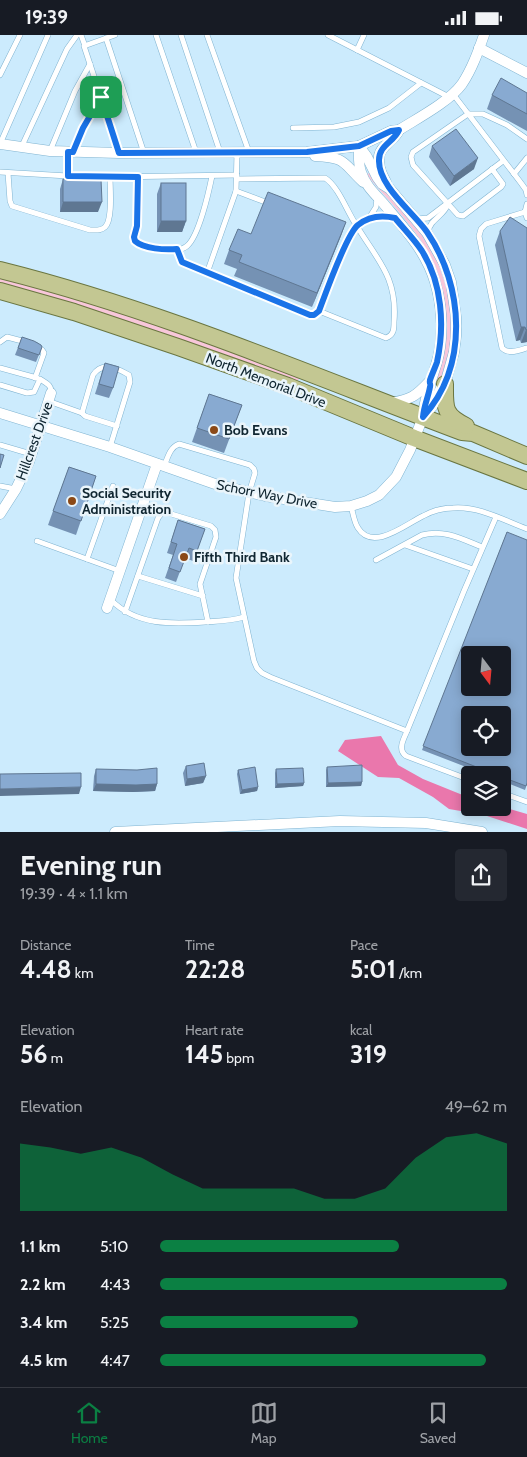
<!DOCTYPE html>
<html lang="en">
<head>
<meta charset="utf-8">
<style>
  :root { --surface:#171b24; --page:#242831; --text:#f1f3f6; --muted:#9ea1a6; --line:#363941; --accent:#0b8043 }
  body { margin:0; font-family:Cabin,sans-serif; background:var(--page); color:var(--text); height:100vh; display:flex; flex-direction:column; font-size:19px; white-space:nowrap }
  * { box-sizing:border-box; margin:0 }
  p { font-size:16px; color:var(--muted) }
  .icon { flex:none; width:28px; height:28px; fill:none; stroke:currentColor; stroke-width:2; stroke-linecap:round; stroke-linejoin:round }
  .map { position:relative; height:797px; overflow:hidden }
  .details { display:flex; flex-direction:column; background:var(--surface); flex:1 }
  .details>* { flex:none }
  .needle { width:32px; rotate:164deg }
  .buttons { position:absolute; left:461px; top:611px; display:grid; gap:10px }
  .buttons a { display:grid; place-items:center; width:50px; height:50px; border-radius:5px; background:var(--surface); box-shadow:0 2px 12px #0003; font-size:25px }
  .pin { position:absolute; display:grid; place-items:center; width:42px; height:42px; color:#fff; margin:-21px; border-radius:10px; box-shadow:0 2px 8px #0006 }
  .round { display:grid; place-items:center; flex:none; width:52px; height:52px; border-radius:5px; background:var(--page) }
  .summary { display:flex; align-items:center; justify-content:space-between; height:85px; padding:0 20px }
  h1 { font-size:28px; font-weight:800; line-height:38px }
  .figures { display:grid; grid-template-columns:repeat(3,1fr); gap:8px; height:85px; padding:5px 20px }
  .figures div { display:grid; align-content:center }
  .figures b { font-size:25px; font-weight:800 }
  .figures small { font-size:14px; font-weight:400 }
  .figures p { font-size:14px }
  .chart { height:140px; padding:10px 20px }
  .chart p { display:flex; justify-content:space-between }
  .chart svg { width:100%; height:90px; margin-top:5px; fill:var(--accent); opacity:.7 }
  ul { padding:0 20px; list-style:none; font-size:16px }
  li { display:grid; grid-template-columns:80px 60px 1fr; align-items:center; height:38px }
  li i { height:12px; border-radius:6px; background:var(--accent) }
  .status { display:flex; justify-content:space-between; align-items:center; height:35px; padding:0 25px; background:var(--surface); direction:ltr }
  .status svg { height:14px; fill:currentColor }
  .tabs { display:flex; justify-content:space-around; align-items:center; height:70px; border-top:1px solid var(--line); background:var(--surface); font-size:14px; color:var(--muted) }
  .tabs a { display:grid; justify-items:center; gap:2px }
  .tabs .active { color:var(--accent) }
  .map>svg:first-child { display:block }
  .green { fill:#f8c7da }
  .forest { fill:#ea77ac }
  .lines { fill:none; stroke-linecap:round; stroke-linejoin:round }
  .service-casing { stroke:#80b4d1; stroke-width:6 }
  .minor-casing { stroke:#80b4d1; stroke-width:11 }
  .primary-casing { stroke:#6a7641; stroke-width:18 }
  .service { stroke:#fff; stroke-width:5 }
  .minor { stroke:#fff; stroke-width:10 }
  .primary { stroke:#c3c792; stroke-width:16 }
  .wall { fill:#7592b4 }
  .shaded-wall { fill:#5f7792 }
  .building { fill:#88aad1; stroke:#5f7792; fill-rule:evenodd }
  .route-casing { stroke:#fff; stroke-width:10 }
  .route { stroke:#1a73e8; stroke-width:6 }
  .poi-dot { fill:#8b4917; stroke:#eaf5fb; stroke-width:2 }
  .labels { text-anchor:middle; stroke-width:5; stroke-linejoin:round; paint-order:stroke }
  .street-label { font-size:14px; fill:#102631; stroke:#eaf5fb }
  .poi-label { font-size:14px; font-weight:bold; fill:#102631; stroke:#eaf5fb; text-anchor:start }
</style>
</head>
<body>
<div class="status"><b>19:39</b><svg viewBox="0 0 49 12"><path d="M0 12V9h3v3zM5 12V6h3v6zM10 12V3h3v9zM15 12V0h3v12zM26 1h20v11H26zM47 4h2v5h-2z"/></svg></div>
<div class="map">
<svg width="527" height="797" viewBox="0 0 527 797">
  <rect width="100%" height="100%" fill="#ccebfd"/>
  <g class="green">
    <path d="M 370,138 C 386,157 405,176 420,197 C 442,226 453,266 451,302 C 450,317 445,333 440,347 L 436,345 C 449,303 451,261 430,221 C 417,194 386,163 366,139 Z"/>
    <path d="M 0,242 L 42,253 L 192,300 L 300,343 L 297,346 L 249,329 L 0,251 Z"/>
  </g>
  <path class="forest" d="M 381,701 L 398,730 L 423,744 L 470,763 L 470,772 L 503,772 L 527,779 L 527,794 L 484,780 L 449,774 L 433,762 L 399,743 L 378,742 L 338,716 L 345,705 Z"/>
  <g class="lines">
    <defs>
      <g id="service">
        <path d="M 81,0 L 85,11"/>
        <path d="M 115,0 L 84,11 L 119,117"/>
        <path d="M 156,0 L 196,117"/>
        <path d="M 181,0 L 220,117"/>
        <path d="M 207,0 L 249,117"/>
        <path d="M 328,0 L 449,62"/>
        <path d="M 106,3 L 144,118"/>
        <path d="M 357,15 L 364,0"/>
        <path d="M 0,40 L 20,0"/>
        <path d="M 453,59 L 521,148 L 526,155 L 527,160"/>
        <path d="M 293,93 L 334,92 L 359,87 L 389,73 L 421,48"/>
        <path d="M 0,109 L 48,0"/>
        <path d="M 21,113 L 67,14 L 77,0"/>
        <path d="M 50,116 L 75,56 L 90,29"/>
        <path d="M 73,117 L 83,93 L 101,62"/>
        <path d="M 237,118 L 236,156 L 207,238 L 310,280 L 314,280 C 322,276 323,264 326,256 C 331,244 336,233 341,221 C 353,194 360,176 394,183"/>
        <path d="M 492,134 L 503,149 L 501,152 L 463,181 L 458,180 L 441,161 L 413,130 L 411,122 L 413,117 L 468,79 L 483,79 L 507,90 L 527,104"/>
        <path d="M 0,137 L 68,141 L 68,117"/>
        <path d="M 8,138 L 10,166 L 12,171 L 90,195 C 96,195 101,196 105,192 C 113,185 110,153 110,142 L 68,141"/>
        <path d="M 514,139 L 527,123"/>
        <path d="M 110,142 L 237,140"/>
        <path d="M 137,142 L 137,191 L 134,201 L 135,206 C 141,212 153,212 161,213 C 169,214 180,217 187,211 C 199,201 209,156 212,141"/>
        <path d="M 237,144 L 325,143 C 338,151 347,176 355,188 C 376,224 398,241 394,287 C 394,294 394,300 386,303 L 319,276"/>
        <path d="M 236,156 L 268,168"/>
        <path d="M 527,169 L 525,177 L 527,183"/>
        <path d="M 525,177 L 486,189 L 481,194 L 479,201 L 502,313 C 509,320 519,315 527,313"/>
        <path d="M 369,183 L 376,172 L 377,163"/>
        <path d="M 417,184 L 428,183 L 503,126"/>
        <path d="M 428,197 C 430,184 444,181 448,169"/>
        <path d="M 177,214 L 182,227 L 207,238"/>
        <path d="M 0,307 L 7,302 L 26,307"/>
        <path d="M 0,333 L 37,343"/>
        <path d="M 35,343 L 44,318 L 42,315 L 36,310"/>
        <path d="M 0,350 L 27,358 L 34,357 L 40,344 C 46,348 52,350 51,358"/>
        <path d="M 48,366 L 82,378 L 85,381 L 117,391"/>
        <path d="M 82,378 L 93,340 C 102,326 117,333 129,340 L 130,347 L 110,412"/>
        <path d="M 0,410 L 31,419"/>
        <path d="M 164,431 C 168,423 169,413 179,409 L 250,430 L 254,434 L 255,438 L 249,458 L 236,543 L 254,626 L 257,633 L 262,638 L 270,642 L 407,696 L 464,556 L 496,482"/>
        <path d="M 0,451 L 16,454"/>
        <path d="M 351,471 C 353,478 354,487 358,493 C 373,517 406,489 423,481 C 432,476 443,473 453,473 C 479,471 503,485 527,494"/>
        <path d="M 37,506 L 120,536"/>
        <path d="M 405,510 L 473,534"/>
        <path d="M 87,524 L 113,451"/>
        <path d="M 376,525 L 422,500 C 444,494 462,504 482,512"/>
        <path d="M 138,541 L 203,561"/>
        <path d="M 111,565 C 137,591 172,589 205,587 C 218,586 231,586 244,582"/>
        <path d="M 125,577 L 158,483 L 162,478 L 168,478 L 211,491 L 215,495 L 216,502 L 200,549 L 208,587"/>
        <path d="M 407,696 C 404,704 397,714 406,721 L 470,745"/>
        <path d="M 502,758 L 527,767"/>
      </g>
      <g id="minor">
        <path d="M 479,13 L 527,38"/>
        <path d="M 0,109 L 50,116 L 119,118 L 307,117 L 359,111 L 391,96 L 399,95 C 418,83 449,67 462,49 C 472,34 478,17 484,0"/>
        <path d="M 359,111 C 359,120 358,129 361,137 C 365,150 375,159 383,168 C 404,193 426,216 435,247 C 443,273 444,305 436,330 C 431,347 424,364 423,382"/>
        <path d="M 315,121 C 347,123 341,126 363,147"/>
        <path d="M 386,147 C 379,135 374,120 386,110 C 391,104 396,102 399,95"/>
        <path d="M 391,368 C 411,364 415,362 429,347"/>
        <path d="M 0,378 L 110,412 L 215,449 L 265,461 L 335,472 L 351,471 L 367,466 L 379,460 L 396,442 L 410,415 L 423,382 L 432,372 L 441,353 L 445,349 L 454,317 L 456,301 L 456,282 L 451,247 L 445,230 L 427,198 L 390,154 L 382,149 L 377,142 L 367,122 L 359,111"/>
        <path d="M 0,479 L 16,454 L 29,427 L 51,358"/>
        <path d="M 107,573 L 157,429"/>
        <path d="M 115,797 L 340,786 L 426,788 L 482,797"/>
      </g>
      <g id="primary">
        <path d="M 0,235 C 160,275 308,339 462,397 L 473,398 L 527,421"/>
        <path d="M 0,256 L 74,277 L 178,312 L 288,351 L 414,403 L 527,446"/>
        <path d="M 445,349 C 445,372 443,380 466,391"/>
      </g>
    </defs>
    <use href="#service" class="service-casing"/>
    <use href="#minor" class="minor-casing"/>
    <use href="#primary" class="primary-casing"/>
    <use href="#service" class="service"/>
    <use href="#minor" class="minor"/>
    <use href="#primary" class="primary"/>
  </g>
  <g class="wall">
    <path d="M 527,58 L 527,96 L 487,74 L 492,60 Z"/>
    <path d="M 432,111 L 474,134 L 450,151 L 429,122 Z"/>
    <path d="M 63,144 L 98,177 L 60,177 L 60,154 Z"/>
    <path d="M 161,148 L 186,186 L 182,197 L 157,197 L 157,159 Z"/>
    <path d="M 346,187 L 312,272 L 234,241 L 237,234 L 224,229 L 229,215 L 251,199 Z"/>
    <path d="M 527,193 L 527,307 L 521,308 L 520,305 L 516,306 L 495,210 L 500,196 Z"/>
    <path d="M 22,302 L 42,312 L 36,327 L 15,320 Z"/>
    <path d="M 105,328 L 113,353 L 109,363 L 95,359 Z"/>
    <path d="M 209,359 L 242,370 L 224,418 L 192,407 Z"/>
    <path d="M 69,432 L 96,441 L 76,500 L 48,490 Z"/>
    <path d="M 178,485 L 205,494 L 193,526 L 185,523 L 176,547 L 165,543 L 173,520 L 167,518 Z"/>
    <path d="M 507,497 L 527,749 L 525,755 L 502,746 L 502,740 L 487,740 L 422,715 Z"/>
    <path d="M 186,731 L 206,741 L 203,748 L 185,751 L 183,738 Z"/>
    <path d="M 327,732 L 362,747 L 361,751 L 326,752 L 326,735 Z"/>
    <path d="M 96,734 L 157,749 L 155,756 L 133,757 L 93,756 L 94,741 Z"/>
    <path d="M 276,734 L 304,748 L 303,751 L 275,753 L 275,738 Z"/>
    <path d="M 238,735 L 258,752 L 257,756 L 240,759 L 237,739 Z"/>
  </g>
  <g class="shaded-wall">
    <path d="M 478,123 L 474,134 L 450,151 L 454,141 Z"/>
    <path d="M 63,167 L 102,167 L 98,177 L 60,177 Z"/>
    <path d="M 161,186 L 186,186 L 182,197 L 157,197 Z"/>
    <path d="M 346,187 L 341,201 L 312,272 L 317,258 Z"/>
    <path d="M 521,292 L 525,292 L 520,305 L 516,306 Z"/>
    <path d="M 527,294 L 527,307 L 521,308 L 526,295 Z"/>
    <path d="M 206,741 L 203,748 L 185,751 L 187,744 Z"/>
    <path d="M 362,747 L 361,751 L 326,752 L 328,748 Z"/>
    <path d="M 304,748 L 303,751 L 275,753 L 277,749 Z"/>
    <path d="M 96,749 L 157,749 L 155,756 L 133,757 L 93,756 Z"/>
    <path d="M 81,752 L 79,759 L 0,761 L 0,754 Z"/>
    <path d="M 258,752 L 257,756 L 240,759 L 242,755 Z"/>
  </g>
  <g class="building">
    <path d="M 501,43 L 527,58 L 527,79 L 492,60 Z"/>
    <path d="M 456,94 L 478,123 L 454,141 L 432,111 Z"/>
    <path d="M 63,144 L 101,144 L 102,167 L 63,167 Z"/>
    <rect x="161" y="148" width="25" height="38"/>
    <path d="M 268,157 L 346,187 L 317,258 L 239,227 L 242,220 L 229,215 L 238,194 L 251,199 Z"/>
    <path d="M 510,182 L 527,193 L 527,294 L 526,295 L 525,292 L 521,292 L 500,196 Z"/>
    <path d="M 22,302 L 34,306 L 41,310 L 42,312 L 39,320 L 18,313 Z"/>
    <path d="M 105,328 L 119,332 L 113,353 L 99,349 Z"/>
    <path d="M 209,359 L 242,370 L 229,404 L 197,393 Z"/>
    <path d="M 0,419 L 4,420 L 0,433 Z"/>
    <path d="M 69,432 L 96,441 L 81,486 L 53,476 Z"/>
    <path d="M 178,485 L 205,494 L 197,516 L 189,513 L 180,537 L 169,533 L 177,509 L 171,507 Z"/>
    <path d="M 507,497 L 527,505 L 527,748 L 526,751 L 502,742 L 502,740 L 497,740 L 423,711 ZM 470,620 L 502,620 L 502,652 L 470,652 ZM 470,680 L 502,680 L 502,712 L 470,712 Z"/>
    <path d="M 204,728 L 206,741 L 187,744 L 186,731 Z"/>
    <path d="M 362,730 L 362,747 L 328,748 L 327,732 Z"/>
    <path d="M 255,732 L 258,752 L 242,755 L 238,735 Z"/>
    <path d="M 157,733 L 157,749 L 136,750 L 96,749 L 96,734 L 137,735 Z"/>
    <path d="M 303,733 L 304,748 L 277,749 L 276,734 Z"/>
    <path d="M 81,738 L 81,752 L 0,754 L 0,739 Z"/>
  </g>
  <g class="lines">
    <defs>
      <path id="route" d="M 101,62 L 119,118 L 307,117 L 359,111 L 391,96 L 399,95 C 394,107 379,110 379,125 C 378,151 413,177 427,197 C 464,251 469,331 423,382 C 424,370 428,363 430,352 C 431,346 429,351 430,345 C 432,339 435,333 437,327 C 445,290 442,248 422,216 C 414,204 404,194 395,183 C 382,180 369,181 358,190 C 347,198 325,260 319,276 L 314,280 L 310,280 L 182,227 L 177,214 C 165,215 144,214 135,206 L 134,202 L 137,191 L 138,142 L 68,141 L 68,117 L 73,117 L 83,93 Z"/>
    </defs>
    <use href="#route" class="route-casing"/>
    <use href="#route" class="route"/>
  </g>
  <g class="poi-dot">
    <circle cx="214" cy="395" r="5"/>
    <circle cx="72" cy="466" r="5"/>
    <circle cx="184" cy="522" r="5"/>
  </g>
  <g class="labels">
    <g class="street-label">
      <text transform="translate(266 345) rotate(21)" y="5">North Memorial Drive</text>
      <text transform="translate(34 406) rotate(-70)" y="5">Hillcrest Drive</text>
      <text transform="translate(267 459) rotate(11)" y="5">Schorr Way Drive</text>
    </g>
    <g class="poi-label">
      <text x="224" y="400">Bob Evans</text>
      <text x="82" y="463">Social Security<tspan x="82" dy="16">Administration</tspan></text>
      <text x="194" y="527">Fifth Third Bank</text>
    </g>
  </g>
</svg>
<div class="buttons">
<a><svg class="needle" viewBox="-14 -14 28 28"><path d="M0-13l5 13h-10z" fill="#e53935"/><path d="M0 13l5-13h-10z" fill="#9ea1a6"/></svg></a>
<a><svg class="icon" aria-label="locate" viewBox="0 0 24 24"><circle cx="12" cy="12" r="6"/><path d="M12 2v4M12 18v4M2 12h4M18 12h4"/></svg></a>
<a><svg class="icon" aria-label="layers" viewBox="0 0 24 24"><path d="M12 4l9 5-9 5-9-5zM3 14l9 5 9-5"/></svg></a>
</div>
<div class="pin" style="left:101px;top:62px;background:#1e9e55"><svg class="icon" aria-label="arrive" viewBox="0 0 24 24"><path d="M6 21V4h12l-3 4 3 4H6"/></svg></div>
</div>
<section class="details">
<div class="summary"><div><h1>Evening run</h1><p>19:39 · 4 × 1.1 km</p></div><a class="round"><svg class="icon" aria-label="share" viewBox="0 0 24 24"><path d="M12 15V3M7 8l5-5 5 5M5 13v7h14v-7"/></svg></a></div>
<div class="figures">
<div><p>Distance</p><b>4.48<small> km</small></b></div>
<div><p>Time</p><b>22:28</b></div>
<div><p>Pace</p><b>5:01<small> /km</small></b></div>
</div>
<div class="figures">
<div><p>Elevation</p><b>56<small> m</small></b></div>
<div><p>Heart rate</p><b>145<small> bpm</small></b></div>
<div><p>kcal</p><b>319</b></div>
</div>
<div class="chart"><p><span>Elevation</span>49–62 m</p>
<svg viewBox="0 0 160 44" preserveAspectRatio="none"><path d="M0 44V11L10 13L20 16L30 13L40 18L50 26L60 33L70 33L80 33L90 33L100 38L110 38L120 33L130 18L140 8L150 6L160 11V44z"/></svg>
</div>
<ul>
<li><b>1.1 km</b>5:10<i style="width:69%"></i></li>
<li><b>2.2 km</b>4:43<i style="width:100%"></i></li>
<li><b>3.4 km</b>5:25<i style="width:57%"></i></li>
<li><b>4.5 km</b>4:47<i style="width:94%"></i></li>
</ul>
</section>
<nav class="tabs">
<a class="active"><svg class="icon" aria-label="home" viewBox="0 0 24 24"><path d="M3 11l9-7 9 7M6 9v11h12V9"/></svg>Home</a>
<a><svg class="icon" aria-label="map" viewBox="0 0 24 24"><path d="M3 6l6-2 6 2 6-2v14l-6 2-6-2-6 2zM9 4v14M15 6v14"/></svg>Map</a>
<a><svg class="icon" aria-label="saved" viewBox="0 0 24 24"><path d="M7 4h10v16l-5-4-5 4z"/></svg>Saved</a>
</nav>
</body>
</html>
